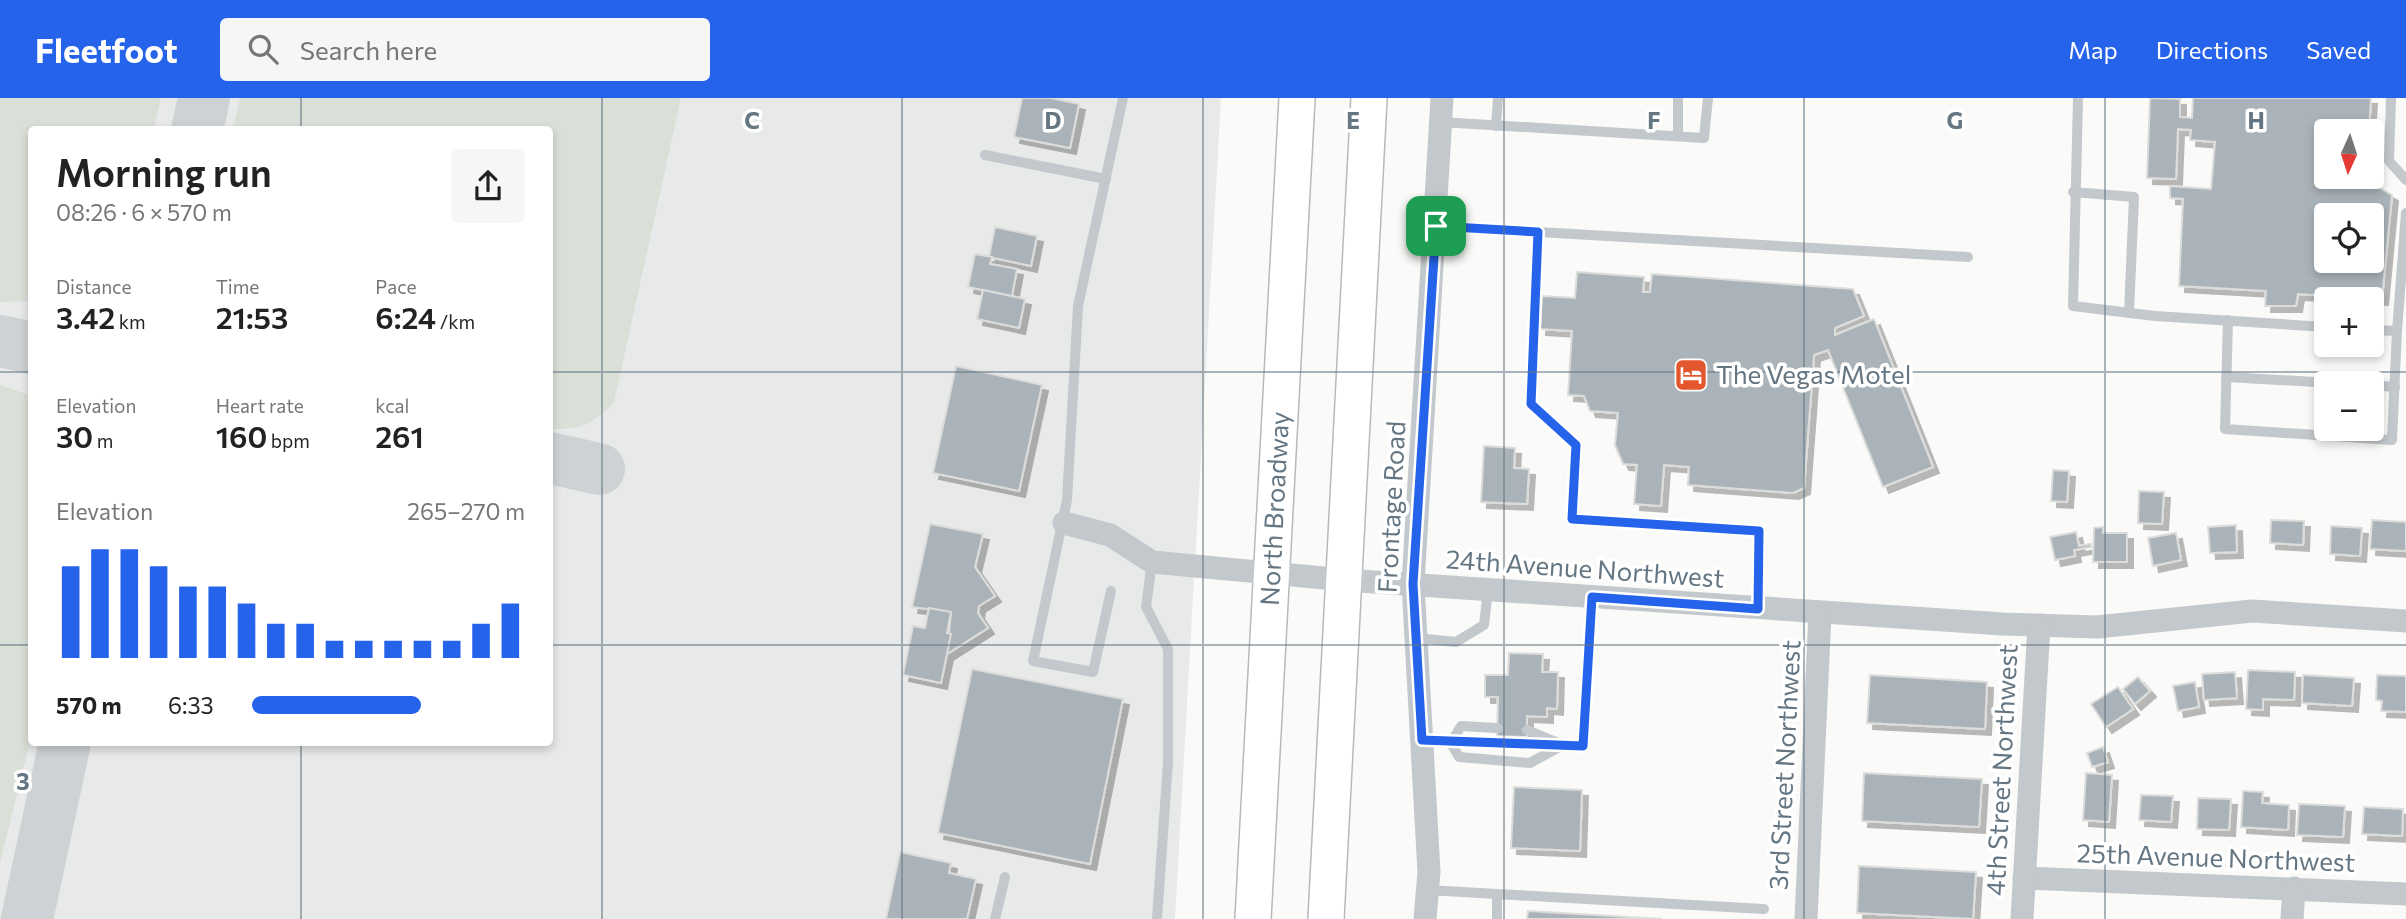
<!DOCTYPE html>
<html lang="en">
<head>
<meta charset="utf-8">
<style>
  :root { --surface:#fff; --page:#f6f6f6; --text:#222; --muted:#767676; --accent:#2563eb }
  body { margin:0; font-family:Commissioner,sans-serif; background:var(--page); color:var(--text); height:100vh; display:flex; flex-direction:column; font-size:26px; white-space:nowrap }
  * { box-sizing:border-box; margin:0 }
  p { font-size:23px; color:var(--muted) }
  .icon { flex:none; width:38px; height:38px; fill:none; stroke:currentColor; stroke-width:2; stroke-linecap:round; stroke-linejoin:round }
  .map { position:relative; flex:1; overflow:hidden }
  .drawer { position:absolute; left:28px; top:28px; width:525px; height:620px; display:flex; flex-direction:column; background:var(--surface); border-radius:7px; box-shadow:0 4px 10px #0003 }
  .drawer>* { flex:none }
  .needle { width:46px; rotate:183deg }
  .fabs { position:absolute; left:2314px; top:21px; display:grid; gap:14px }
  .fabs a { display:grid; place-items:center; width:70px; height:70px; border-radius:7px; background:var(--surface); box-shadow:0 4px 10px #0003; font-size:35px }
  .pin { position:absolute; display:grid; place-items:center; width:60px; height:60px; color:#fff; margin:-30px; border-radius:14px; box-shadow:0 4px 10px #0006 }
  .round { display:grid; place-items:center; flex:none; width:74px; height:74px; border-radius:7px; background:var(--page) }
  .headline { display:flex; align-items:center; justify-content:space-between; height:119px; padding:0 28px }
  h1 { font-size:38px; font-weight:600; line-height:52px }
  .figures { display:grid; grid-template-columns:repeat(3,1fr); gap:10px; height:119px; padding:7px 28px }
  .figures div { display:grid; align-content:center }
  .figures b { font-size:30px; font-weight:600 }
  .figures small { font-size:19px; font-weight:400 }
  .figures p { font-size:19px }
  .chart { height:196px; padding:14px 28px }
  .chart p { display:flex; justify-content:space-between }
  .chart svg { width:100%; height:126px; margin-top:7px; stroke:var(--accent); stroke-width:6 }
  ul { padding:0 28px; list-style:none; font-size:23px }
  li { display:grid; grid-template-columns:112px 84px 1fr; align-items:center; height:52px }
  li i { height:18px; border-radius:9px; background:var(--accent) }
  header { display:flex; align-items:center; gap:42px; box-sizing:border-box; height:98px; padding:0 35px; background:var(--accent); color:#fff }
  header strong { font-size:33px }
  nav { display:flex; gap:38px; margin-inline-start:auto; font-size:24px }
  .search { width:490px; height:63px; background:var(--page); display:flex; align-items:center; gap:18px; box-sizing:border-box; padding:0 24px; border-radius:7px; color:var(--muted); font-size:26px }
  .map>svg:first-child { display:block }
  .built { fill:#e8e9e9; fill-rule:evenodd }
  .green { fill:#dadfd7 }
  .lines { fill:none; stroke-linecap:round; stroke-linejoin:round }
  .taxiway { stroke:#ced2d4; stroke-width:52 }
  .building { fill:#aab3b9; stroke:#dcdcda; stroke-width:2; fill-rule:evenodd; filter:url(#shadow) }
  .primary-casing { stroke:#b5babe; stroke-width:38 }
  .service { stroke:#c3c8cc; stroke-width:10 }
  .minor { stroke:#c3c8cc; stroke-width:23 }
  .primary { stroke:#fff; stroke-width:35 }
  .route-casing { stroke:#fff; stroke-width:14 }
  .route { stroke:#2563eb; stroke-width:9 }
  .grid { fill:none; stroke:#657683; stroke-width:2; stroke-opacity:0.55 }
  .labels { text-anchor:middle; stroke-width:7; stroke-linejoin:round; paint-order:stroke }
  .poi-label { font-size:26px; fill:#657683; stroke:#fff; text-anchor:start }
  .street-label { font-size:26px; fill:#657683; stroke:#fff }
  .grid-label { font-size:23px; text-anchor:middle; font-weight:bold; fill:#657683; stroke:#fff; stroke-width:7; stroke-linejoin:round; paint-order:stroke }
</style>
</head>
<body>
<header>
<strong>Fleetfoot</strong>
<div class="search"><svg class="icon" aria-label="search" viewBox="0 0 24 24"><circle cx="10" cy="10" r="6"/><path d="M15 15l6 6"/></svg>Search here</div>
<nav><a>Map</a><a>Directions</a><a>Saved</a></nav>
</header>
<div class="map">
<svg width="2406" height="821" viewBox="0 0 2406 821">
  <defs>
    <filter id="shadow"><feDropShadow dx="6" dy="6" stdDeviation="0" flood-color="#0004"/></filter>
  </defs>
  <rect width="100%" height="100%" fill="#fafaf8"/>
  <path class="built" d="M 0,0 L 1221,0 L 1175,821 L 0,821 ZM 32,32 L 550,32 L 550,644 L 32,644 Z"/>
  <g class="green">
    <path d="M 0,0 L 161,0 L 154,31 L 32,32 L 31,203 L 0,204 Z"/>
    <path d="M 240,0 L 681,0 L 614,304 C 595,326 579,332 550,331 L 550,32 L 233,31 Z"/>
    <path d="M 0,287 L 32,298 L 31,640 L 0,765 Z"/>
  </g>
  <g class="lines">
    <g class="taxiway">
      <path d="M 197,32 L 204,0"/>
      <path d="M 0,243 L 32,250"/>
      <path d="M 550,360 L 599,371"/>
      <path d="M 27,821 L 65,644"/>
    </g>
  </g>
  <g class="building">
    <path d="M 1022,0 L 1051,0 L 1079,6 L 1070,50 L 1014,39 Z"/>
    <path d="M 2150,0 L 2180,1 L 2180,19 L 2192,20 L 2193,0 L 2371,0 L 2369,33 L 2326,33 L 2326,79 L 2366,79 L 2366,82 L 2392,97 L 2382,201 L 2298,196 L 2296,208 L 2265,208 L 2266,193 L 2179,188 L 2183,101 L 2170,100 L 2170,88 L 2211,91 L 2215,44 L 2190,42 L 2191,32 L 2178,31 L 2176,81 L 2147,80 ZM 2326,117 L 2371,117 L 2371,163 L 2326,163 Z"/>
    <path d="M 995,129 L 1037,138 L 1031,168 L 989,159 Z"/>
    <path d="M 975,156 L 992,159 L 990,166 L 1017,171 L 1012,198 L 968,189 Z"/>
    <path d="M 1577,174 L 1644,179 L 1643,194 L 1650,194 L 1652,176 L 1853,191 L 1864,218 L 1835,230 L 1835,237 L 1874,221 L 1933,369 L 1883,389 L 1828,252 L 1814,257 L 1804,390 L 1793,395 L 1688,387 L 1689,369 L 1664,367 L 1661,408 L 1634,406 L 1637,367 L 1623,366 L 1615,347 L 1618,315 L 1590,313 L 1584,298 L 1568,297 L 1572,233 L 1540,231 L 1542,198 L 1575,200 Z"/>
    <path d="M 983,192 L 1025,201 L 1019,230 L 977,221 Z"/>
    <path d="M 956,268 L 1042,287 L 1019,393 L 933,375 Z"/>
    <path d="M 1484,348 L 1515,350 L 1514,370 L 1529,371 L 1527,406 L 1481,404 Z"/>
    <path d="M 2053,372 L 2069,373 L 2067,404 L 2051,403 Z"/>
    <path d="M 2139,393 L 2164,394 L 2162,426 L 2138,425 Z"/>
    <path d="M 2271,422 L 2304,423 L 2303,447 L 2270,445 Z"/>
    <path d="M 2372,422 L 2406,424 L 2406,453 L 2370,451 Z"/>
    <path d="M 930,426 L 983,436 L 975,469 L 995,498 L 979,508 L 978,515 L 988,530 L 947,556 L 951,514 L 912,509 Z"/>
    <path d="M 2236,427 L 2237,454 L 2210,455 L 2208,429 Z"/>
    <path d="M 2331,428 L 2362,430 L 2360,458 L 2330,456 Z"/>
    <path d="M 2103,429 L 2103,435 L 2127,435 L 2127,464 L 2093,464 L 2094,430 Z"/>
    <path d="M 2076,434 L 2079,448 L 2091,446 L 2091,449 L 2074,452 L 2075,458 L 2055,462 L 2050,439 Z"/>
    <path d="M 2176,435 L 2181,462 L 2153,468 L 2148,440 Z"/>
    <path d="M 929,510 L 951,514 L 947,535 L 951,536 L 941,585 L 903,577 L 913,528 L 925,530 Z"/>
    <path d="M 1509,555 L 1543,556 L 1542,574 L 1558,574 L 1557,611 L 1547,610 L 1547,619 L 1527,618 L 1527,639 L 1497,638 L 1498,599 L 1485,599 L 1485,577 L 1508,577 Z"/>
    <path d="M 972,571 L 1123,601 L 1090,766 L 938,735 Z"/>
    <path d="M 2248,572 L 2295,574 L 2294,602 L 2263,601 L 2263,612 L 2246,611 Z"/>
    <path d="M 2235,574 L 2237,600 L 2204,602 L 2202,576 Z"/>
    <path d="M 1870,577 L 1987,584 L 1985,631 L 1867,625 Z"/>
    <path d="M 2303,577 L 2354,580 L 2352,608 L 2302,605 Z"/>
    <path d="M 2377,577 L 2406,578 L 2406,614 L 2381,613 L 2382,603 L 2376,602 Z"/>
    <path d="M 2138,579 L 2150,593 L 2135,606 L 2123,591 Z"/>
    <path d="M 2195,584 L 2199,609 L 2178,613 L 2173,588 Z"/>
    <path d="M 2118,589 L 2133,611 L 2106,629 L 2091,606 Z"/>
    <path d="M 2103,649 L 2108,664 L 2092,669 L 2087,655 Z"/>
    <path d="M 1864,675 L 1982,681 L 1979,729 L 1862,723 Z"/>
    <path d="M 2086,675 L 2112,677 L 2109,724 L 2083,722 Z"/>
    <path d="M 1514,689 L 1582,692 L 1580,753 L 1511,750 Z"/>
    <path d="M 2243,693 L 2263,694 L 2262,705 L 2289,707 L 2288,732 L 2241,729 Z"/>
    <path d="M 2141,697 L 2173,698 L 2171,724 L 2139,722 Z"/>
    <path d="M 2198,700 L 2231,701 L 2229,732 L 2197,731 Z"/>
    <path d="M 2299,706 L 2345,708 L 2343,739 L 2297,737 Z"/>
    <path d="M 2364,709 L 2403,711 L 2402,738 L 2362,736 Z"/>
    <path d="M 900,754 L 951,765 L 949,775 L 976,781 L 967,821 L 886,821 Z"/>
    <path d="M 1859,768 L 1976,774 L 1973,821 L 1857,815 Z"/>
    <path d="M 1528,813 L 1662,821 L 1527,821 Z"/>
  </g>
  <g class="lines">
    <defs>
      <g id="primary">
        <path id="s1" d="M 1253,821 L 1297,0"/>
        <path d="M 1326,821 L 1369,0"/>
      </g>
    </defs>
    <use href="#primary" class="primary-casing"/>
    <g class="service">
      <path d="M 2078,0 L 2073,208 L 2155,218 L 2326,229"/>
      <path d="M 2391,0 L 2389,63 L 2406,82"/>
      <path d="M 1440,24 L 1704,40 L 1708,0"/>
      <path d="M 1496,28 L 1498,0"/>
      <path d="M 1678,38 L 1678,0"/>
      <path d="M 985,57 L 1106,81"/>
      <path d="M 2073,94 L 2134,99 L 2129,215"/>
      <path d="M 1436,128 L 1538,134 L 1531,306 L 1576,347 L 1572,421 L 1759,433 L 1758,511"/>
      <path d="M 1538,134 L 1968,159"/>
      <path d="M 2228,222 L 2225,331 L 2392,342 L 2397,233"/>
      <path d="M 2371,232 L 2397,233 L 2406,115"/>
      <path d="M 2226,279 L 2333,285"/>
      <path d="M 2371,287 L 2395,289"/>
      <path d="M 1152,464 L 1146,509 L 1168,551 L 1168,664 L 1157,821"/>
      <path d="M 1111,493 L 1093,574 L 1033,563 L 1067,402 L 1078,208 L 1123,0"/>
      <path d="M 1416,540 L 1456,544 L 1484,527 L 1488,491"/>
      <path d="M 1527,632 L 1556,644"/>
      <path d="M 1421,642 L 1583,648 L 1592,499"/>
      <path d="M 1451,645 L 1459,659 L 1530,665 L 1561,648"/>
      <path d="M 1451,645 L 1461,628 L 1498,630"/>
      <path d="M 1427,792 L 1497,796"/>
      <path d="M 995,821 L 1005,779"/>
      <path d="M 1497,821 L 1497,796 L 1764,811"/>
    </g>
    <g class="minor">
      <path d="M 1064,425 L 1110,437 L 1152,464 L 1345,482 L 2003,526 L 2097,529 L 2252,513 L 2406,523"/>
      <path d="M 2024,780 L 2406,796"/>
      <path d="M 1425,821 L 1429,774 L 1413,486 L 1442,0"/>
      <path d="M 1806,821 L 1820,515"/>
      <path d="M 2022,821 L 2039,527"/>
      <path d="M 2292,821 L 2294,790"/>
    </g>
    <use href="#primary" class="primary"/>
  </g>
  <g class="lines">
    <defs>
      <path id="route" d="M 1436,128 L 1538,134 L 1531,306 L 1576,347 L 1572,421 L 1759,433 L 1758,511 L 1592,499 L 1583,648 L 1422,642 L 1413,486 Z"/>
    </defs>
    <use href="#route" class="route-casing"/>
    <use href="#route" class="route"/>
  </g>
  <path class="grid" d="M 301,0 L 301,32M 602,0 L 602,821M 902,0 L 902,821M 1203,0 L 1203,821M 1504,0 L 1504,821M 1804,0 L 1804,821M 2105,0 L 2105,821M 0,274 L 32,274M 550,274 L 2406,274M 0,547 L 32,547M 550,547 L 2406,547M 301,644 L 301,821"/>
  <defs>
    <symbol id="hotel-square" viewBox="-11 -11 22 22"><rect x="-9" y="-9" width="18" height="18" rx="4" fill="#e4572e" stroke="#fff"/><path d="M-6-4.5h1.5V1H6V5H4.5V3h-9V5H-6ZM-4 0a1.8 1.8 0 1 1 3.6 0ZM.5 0V-2.5h3Q6-2.5 6 0Z" fill="#fff"/></symbol>
  </defs>
  <g fill-rule="evenodd">
    <use href="#hotel-square" x="1672" y="258" width="38" height="38"/>
  </g>
  <g class="labels">
    <g class="poi-label">
      <text x="1716" y="286">The Vegas Motel</text>
    </g>
    <g class="street-label">
      <text transform="translate(1392 409) rotate(-87)" y="9">Frontage Road</text>
      <text dy="9" stroke="none"><textPath href="#s1" startOffset="411">North Broadway</textPath></text>
      <text transform="translate(1585 471) rotate(4)" y="9">24th Avenue Northwest</text>
      <text transform="translate(1785 667) rotate(-87)" y="9">3rd Street Northwest</text>
      <text transform="translate(2002 672) rotate(-87)" y="9">4th Street Northwest</text>
      <text transform="translate(2216 760) rotate(2)" y="9">25th Avenue Northwest</text>
    </g>
  </g>
  <g class="grid-label">
    <text x="752" y="31">C</text>
    <text x="1053" y="31">D</text>
    <text x="1353" y="31">E</text>
    <text x="1654" y="31">F</text>
    <text x="1955" y="31">G</text>
    <text x="2256" y="31">H</text>
    <text x="23" y="692">3</text>
  </g>
</svg>
<div class="fabs">
<a><svg class="needle" viewBox="-14 -14 28 28"><path d="M0-13l5 13h-10z" fill="#e53935"/><path d="M0 13l5-13h-10z" fill="#767676"/></svg></a>
<a><svg class="icon" aria-label="locate" viewBox="0 0 24 24"><circle cx="12" cy="12" r="6"/><path d="M12 2v4M12 18v4M2 12h4M18 12h4"/></svg></a>
<a>+</a>
<a>−</a>
</div>
<div class="pin" style="left:1436px;top:128px;background:#1e9e55"><svg class="icon" aria-label="arrive" viewBox="0 0 24 24"><path d="M6 21V4h12l-3 4 3 4H6"/></svg></div>
<section class="drawer">
<div class="headline"><div><h1>Morning run</h1><p>08:26 · 6 × 570 m</p></div><a class="round"><svg class="icon" aria-label="share" viewBox="0 0 24 24"><path d="M12 15V3M7 8l5-5 5 5M5 13v7h14v-7"/></svg></a></div>
<div class="figures">
<div><p>Distance</p><b>3.42<small> km</small></b></div>
<div><p>Time</p><b>21:53</b></div>
<div><p>Pace</p><b>6:24<small> /km</small></b></div>
</div>
<div class="figures">
<div><p>Elevation</p><b>30<small> m</small></b></div>
<div><p>Heart rate</p><b>160<small> bpm</small></b></div>
<div><p>kcal</p><b>261</b></div>
</div>
<div class="chart"><p><span>Elevation</span>265–270 m</p>
<svg viewBox="0 0 160 44" preserveAspectRatio="none"><path d="M5 44V12M15 44V6M25 44V6M35 44V12M45 44V19M55 44V19M65 44V25M75 44V32M85 44V32M95 44V38M105 44V38M115 44V38M125 44V38M135 44V38M145 44V32M155 44V25"/></svg>
</div>
<ul>
<li><b>570 m</b>6:33<i style="width:62%"></i></li>
</ul>
</section>
</div>
</body>
</html>
